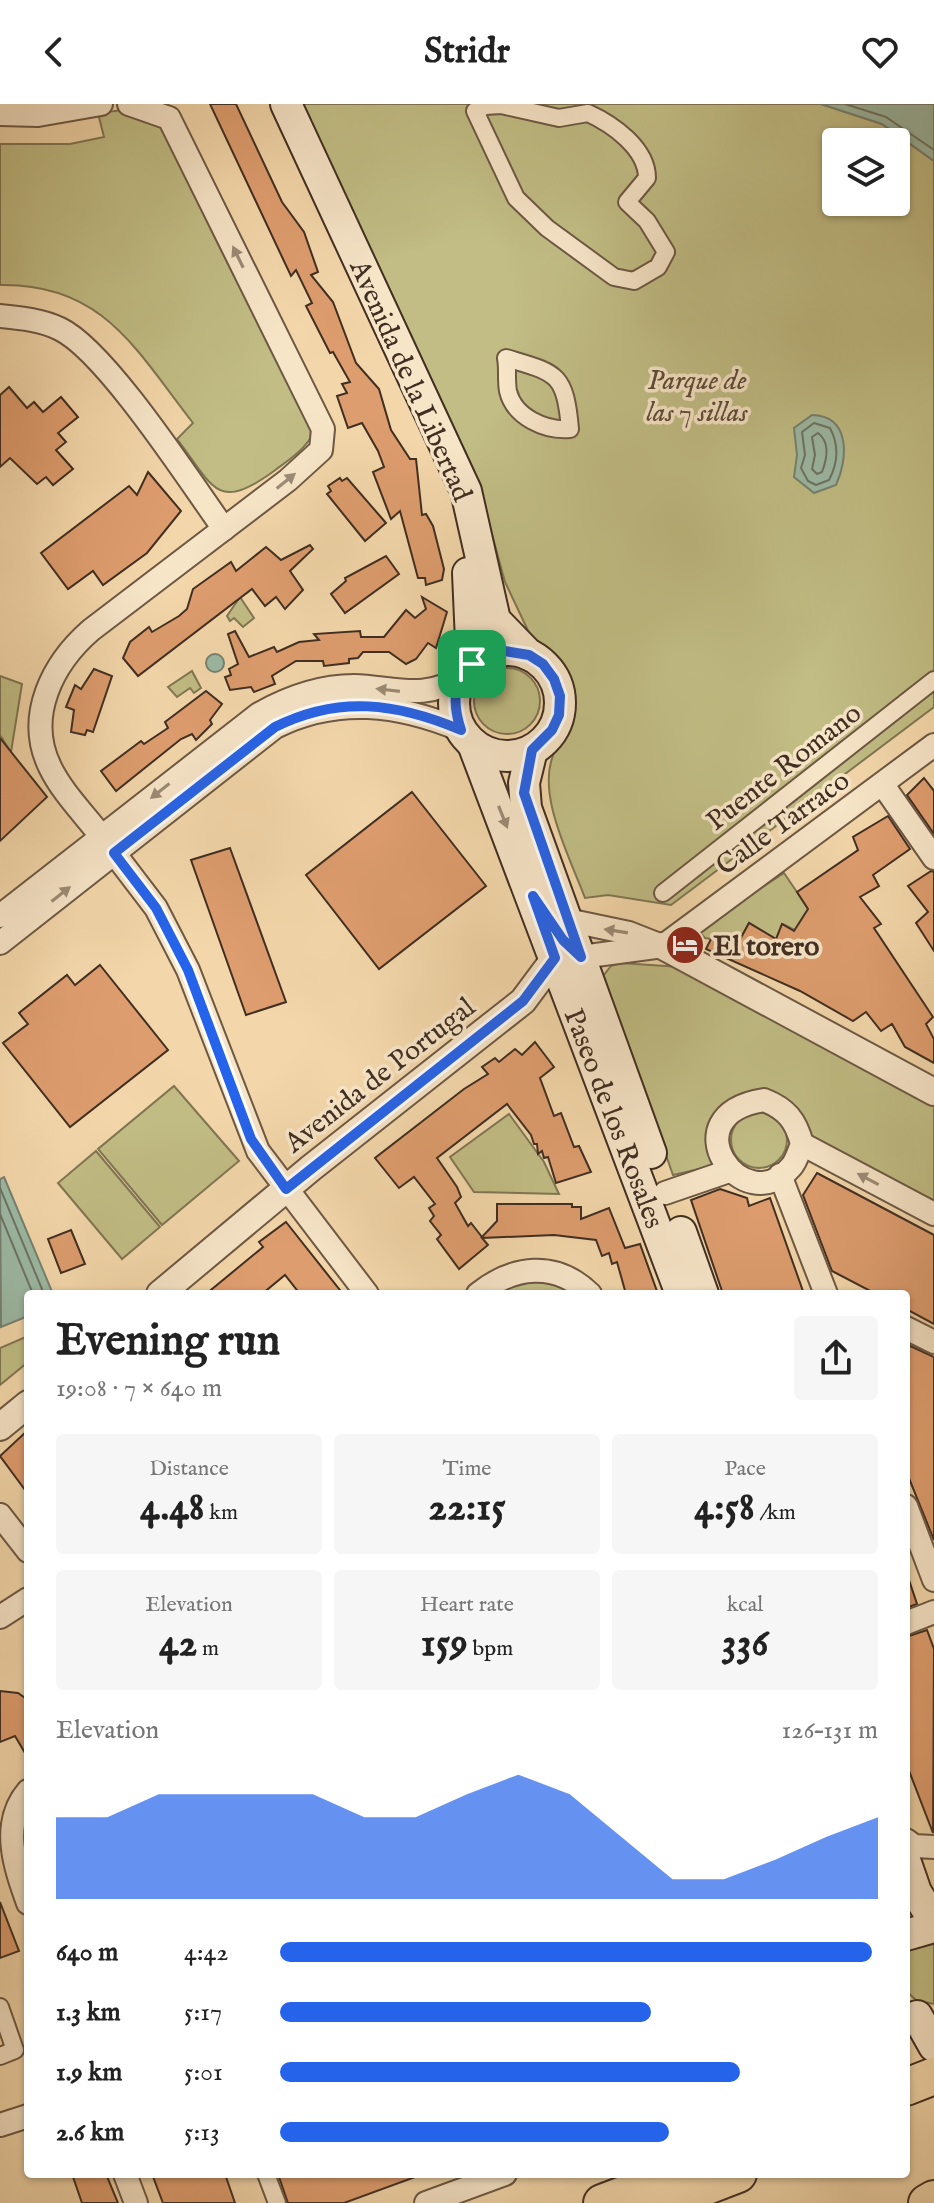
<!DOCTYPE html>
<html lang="en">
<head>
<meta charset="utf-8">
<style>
  :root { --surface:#fff; --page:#f6f6f6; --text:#222; --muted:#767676; --accent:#2563eb }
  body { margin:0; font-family:"IM FELL English",serif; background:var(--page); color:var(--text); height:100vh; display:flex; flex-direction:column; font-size:30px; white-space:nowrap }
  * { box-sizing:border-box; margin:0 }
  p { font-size:26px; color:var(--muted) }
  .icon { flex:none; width:44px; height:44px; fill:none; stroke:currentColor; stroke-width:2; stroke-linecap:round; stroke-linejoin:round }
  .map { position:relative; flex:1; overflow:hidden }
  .side { position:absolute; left:24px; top:1186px; width:886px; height:888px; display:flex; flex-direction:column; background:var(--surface); border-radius:8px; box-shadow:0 2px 6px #0004 }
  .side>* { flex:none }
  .fabs { position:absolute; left:822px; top:24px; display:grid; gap:16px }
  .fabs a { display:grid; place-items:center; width:88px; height:88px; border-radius:8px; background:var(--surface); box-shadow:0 2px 6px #0004; font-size:40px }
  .pin { position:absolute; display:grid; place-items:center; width:68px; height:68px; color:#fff; margin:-34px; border-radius:16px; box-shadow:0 4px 12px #0006 }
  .round { display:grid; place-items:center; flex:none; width:84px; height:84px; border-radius:8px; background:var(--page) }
  .summary { display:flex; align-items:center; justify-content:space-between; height:136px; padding:0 32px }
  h1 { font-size:44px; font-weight:800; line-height:60px }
  .figures { display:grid; grid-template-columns:repeat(3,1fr); gap:12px; height:136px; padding:8px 32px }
  .figures div { display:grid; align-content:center; border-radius:8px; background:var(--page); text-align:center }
  .figures b { font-size:40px; font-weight:800 }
  .figures small { font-size:22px; font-weight:400 }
  .figures p { font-size:22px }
  .chart { height:224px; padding:16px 32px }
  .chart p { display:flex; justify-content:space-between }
  .chart svg { width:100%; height:144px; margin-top:8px; fill:var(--accent); opacity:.7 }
  ul { padding:0 32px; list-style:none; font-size:26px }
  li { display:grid; grid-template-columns:128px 96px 1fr; align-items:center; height:60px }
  li i { height:20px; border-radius:10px; background:var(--accent) }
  header { display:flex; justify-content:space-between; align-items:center; height:104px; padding:0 32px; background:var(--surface); font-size:36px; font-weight:800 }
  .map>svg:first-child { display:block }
  .green { fill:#c1bd84; stroke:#807653; stroke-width:2; fill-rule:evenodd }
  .water { fill:#9cbaa5; stroke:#778271; stroke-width:2 }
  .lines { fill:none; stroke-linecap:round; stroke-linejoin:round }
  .shore { stroke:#6e7464; stroke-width:2 }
  .building { fill:#de9d6e; stroke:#402e22; stroke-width:2 }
  .pedestrian-casing { stroke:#6d5844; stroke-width:20 }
  .minor-casing { stroke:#6d5844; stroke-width:26 }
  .tertiary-casing { stroke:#6d5844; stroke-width:30 }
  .secondary-casing { stroke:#402e22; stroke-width:34 }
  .trunk-casing { stroke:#402e22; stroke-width:40 }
  .pedestrian { stroke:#f7e5c8; stroke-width:16 }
  .minor { stroke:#f7e5c8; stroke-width:22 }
  .tertiary { stroke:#f7e5c8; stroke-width:26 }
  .secondary { stroke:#f7e5c8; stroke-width:30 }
  .trunk { stroke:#f3d7aa; stroke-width:36 }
  .oneway { fill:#9c8a75 }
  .route-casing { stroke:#fff; stroke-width:16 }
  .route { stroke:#2563eb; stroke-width:10 }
  .labels { text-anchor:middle; stroke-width:7; stroke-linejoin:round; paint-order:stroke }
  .park-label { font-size:28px; font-style:italic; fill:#5a4b36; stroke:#f7e5c8 }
  .street-label { font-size:28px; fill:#402e22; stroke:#f7e5c8 }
  .poi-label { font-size:28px; font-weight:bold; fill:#402e22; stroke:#f7e5c8; text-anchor:start }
</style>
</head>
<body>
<header><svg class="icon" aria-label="back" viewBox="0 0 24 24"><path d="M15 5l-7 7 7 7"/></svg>Stridr<svg class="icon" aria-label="heart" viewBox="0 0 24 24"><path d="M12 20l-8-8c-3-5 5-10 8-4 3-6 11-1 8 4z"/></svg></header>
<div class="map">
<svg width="934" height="2099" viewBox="0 0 934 2099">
  <rect width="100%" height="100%" fill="#f3d7aa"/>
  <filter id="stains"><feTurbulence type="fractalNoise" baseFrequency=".0025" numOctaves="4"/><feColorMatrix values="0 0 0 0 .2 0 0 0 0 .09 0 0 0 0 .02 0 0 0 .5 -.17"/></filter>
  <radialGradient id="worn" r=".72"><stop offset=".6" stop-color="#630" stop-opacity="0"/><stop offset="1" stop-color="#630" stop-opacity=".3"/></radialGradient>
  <g class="green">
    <path d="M 300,0 L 821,0 L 882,20 L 934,57 L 934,603 L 671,801 L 608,791 L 585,794 C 570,753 531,682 558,642 L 566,571 L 561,559 L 532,535 L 505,478 L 479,383 ZM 836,38 L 896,38 L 896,98 L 836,98 Z"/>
    <path d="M 123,6 L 165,22 L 314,328 C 305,346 290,355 274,367 C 216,409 214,383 177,335 L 193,319 C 136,246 103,179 0,181 L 0,40 L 70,40 L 104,33 L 98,9 Z"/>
    <path d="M 240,493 L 254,514 L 243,523 L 234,514 L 230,517 L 227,512 Z"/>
    <circle cx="507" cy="597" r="33"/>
    <path d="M 192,567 L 201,584 L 194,589 L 190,584 L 177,593 L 168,583 Z"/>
    <path d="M 0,572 L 22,580 L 11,648 L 0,631 Z"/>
    <path d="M 784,769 L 837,847 L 783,820 L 776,835 L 749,819 L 741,834 L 734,830 L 729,838 L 705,834 L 697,826 Z"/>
    <path d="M 621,859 L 680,863 L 934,1000 L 934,1097 L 811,1032 C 794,982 748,969 716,1014 L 717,1061 L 673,1071 L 603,872 L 611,862 Z"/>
    <path d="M 174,982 L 239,1057 L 162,1121 L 98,1045 Z"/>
    <circle cx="759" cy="1036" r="28"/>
    <path d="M 509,1010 L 544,1058 L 559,1090 L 474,1088 L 450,1053 Z"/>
    <path d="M 96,1047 L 160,1123 L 122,1155 L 58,1079 Z"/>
    <path d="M 527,1175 L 556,1179 L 576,1190 L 492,1190 Z"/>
    <path d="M 28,1232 L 28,1258 L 0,1281 L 0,1244 Z"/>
    <path d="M 934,1837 L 934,1900 L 916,1896 L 906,1887 L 906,1850 L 913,1843 Z"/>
  </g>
  <g class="water">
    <path d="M 821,0 L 934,0 L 934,57 L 882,20 Z"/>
    <path d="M 812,311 C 851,312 848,355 836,381 L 814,389 L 794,373 L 797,351 L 794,324 Z"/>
    <circle cx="215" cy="559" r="9"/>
    <path d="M 4,1073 L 53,1190 L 28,1190 L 28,1212 L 1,1223 L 0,1075 Z"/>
  </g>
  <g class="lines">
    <g class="shore">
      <path d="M 845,0 L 886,13 L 934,46"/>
      <path d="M 814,319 L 830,324 C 839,341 838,359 829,376 L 816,381 L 808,377 L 801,364 L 805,351 L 802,328 Z"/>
      <path d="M 818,329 C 830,338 827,355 822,368 L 817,370 L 812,365 L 815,351 L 812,333 Z"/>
      <path d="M 0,1084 L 44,1190"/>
      <path d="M 0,1110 L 33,1190"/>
    </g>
  </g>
  <g class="building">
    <path d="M 210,0 L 236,0 L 282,98 L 304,128 L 318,168 L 311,171 L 333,198 L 356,259 L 379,285 L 391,326 L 410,355 L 416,355 L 422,411 L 426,410 L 433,422 L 444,465 L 442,476 L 426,481 L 425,474 L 418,474 L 400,407 L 391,415 L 373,368 L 384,363 L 378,347 L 362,319 L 348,324 L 337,292 L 347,289 L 342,280 L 350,278 L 333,248 L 330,249 L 306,202 L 312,199 L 296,166 L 291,172 Z"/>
    <path d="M 9,283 L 27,304 L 34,298 L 43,308 L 61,293 L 78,313 L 58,329 L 66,338 L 56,346 L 73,365 L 53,381 L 46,373 L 37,380 L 10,354 L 0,363 L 0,291 Z"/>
    <path d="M 148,368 L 181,407 L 147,449 L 103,481 L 93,467 L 68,485 L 41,449 L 129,382 L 137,391 Z"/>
    <path d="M 340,374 L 342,377 L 347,374 L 386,419 L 365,437 L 327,390 L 331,387 L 328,382 Z"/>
    <path d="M 310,441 L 313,445 L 290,467 L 303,486 L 285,505 L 276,493 L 265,502 L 252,485 L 138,572 L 123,554 L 130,538 L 149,523 L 152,528 L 179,512 L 187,505 L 193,485 L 231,458 L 236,467 L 266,443 L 281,456 Z"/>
    <path d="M 386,452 L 399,470 L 345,509 L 331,490 L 346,477 L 345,474 Z"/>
    <path d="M 422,493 L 447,508 L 436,544 L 428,539 L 416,555 L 406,560 L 389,548 L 363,548 L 358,554 L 349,555 L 349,559 L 324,562 L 323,557 L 296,557 L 272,572 L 275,580 L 254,588 L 251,583 L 230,586 L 225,573 L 231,571 L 229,565 L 238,560 L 228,530 L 235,527 L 249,553 L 274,543 L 277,548 L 299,538 L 319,536 L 314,530 L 360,527 L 361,533 L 384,533 L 406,506 L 415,514 L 426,505 Z"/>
    <path d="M 94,565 L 112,572 L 93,628 L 87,626 L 85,631 L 71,628 L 74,606 L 66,603 L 75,581 L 81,585 Z"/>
    <path d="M 206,587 L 222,600 L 210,616 L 212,620 L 196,636 L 192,630 L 181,635 L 116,687 L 101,667 L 141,637 L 144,640 L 168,624 L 165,618 Z"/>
    <path d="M 0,634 L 47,693 L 0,737 Z"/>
    <path d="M 924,674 L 934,687 L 934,730 L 907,691 Z"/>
    <path d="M 412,688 L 486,782 L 379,865 L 306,771 Z"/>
    <path d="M 888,712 L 910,745 L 873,771 L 879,782 L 860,793 L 881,820 L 874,824 L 933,913 L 926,920 L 934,935 L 934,959 L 905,943 L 892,920 L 881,927 L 866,908 L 853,917 L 800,887 L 706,845 L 712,833 L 737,841 L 749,819 L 776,835 L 782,820 L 794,827 L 808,805 L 797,788 L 858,746 L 853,733 Z"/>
    <path d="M 230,744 L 286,898 L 246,911 L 191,756 Z"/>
    <path d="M 931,767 L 934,768 L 934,847 L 916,819 L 928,808 L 908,782 Z"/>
    <path d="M 100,861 L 168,946 L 70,1023 L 3,939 L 28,920 L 19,909 L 67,871 L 75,881 Z"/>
    <path d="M 535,938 L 554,963 L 540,974 L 554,1012 L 561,1009 L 574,1043 L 579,1042 L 591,1068 L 556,1079 L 548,1053 L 544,1054 L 542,1047 L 538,1050 L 537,1040 L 534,1040 L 531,1031 L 507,1000 L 437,1054 L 457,1083 L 461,1093 L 455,1099 L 468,1122 L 471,1119 L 482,1133 L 497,1117 L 497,1100 L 572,1100 L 572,1103 L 581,1103 L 581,1115 L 609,1104 L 625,1144 L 640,1140 L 658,1190 L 626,1190 L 617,1158 L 612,1160 L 609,1149 L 602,1152 L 596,1136 L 554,1131 L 482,1134 L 488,1141 L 459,1165 L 437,1135 L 441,1131 L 430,1117 L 434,1112 L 429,1104 L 435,1100 L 414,1073 L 399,1084 L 375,1054 L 464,985 L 488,970 L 482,963 L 495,954 L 499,958 L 515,945 L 522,951 Z"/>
    <path d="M 817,1069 L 934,1131 L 934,1220 L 906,1205 L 906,1190 L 876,1190 L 832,1167 L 803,1091 Z"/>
    <path d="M 720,1085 L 747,1094 L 749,1102 L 770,1094 L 804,1190 L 723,1190 L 691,1096 Z"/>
    <path d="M 286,1118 L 343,1190 L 300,1190 L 285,1171 L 262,1190 L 206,1190 L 263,1143 L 259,1138 Z"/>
    <path d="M 71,1126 L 85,1160 L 61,1169 L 48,1135 Z"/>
    <path d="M 906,1240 L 934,1253 L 934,1436 L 906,1367 Z"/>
    <path d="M 28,1326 L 28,1390 L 0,1352 Z"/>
    <path d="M 908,1473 L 917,1500 L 906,1504 L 906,1474 Z"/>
    <path d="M 927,1526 L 934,1545 L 933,1729 L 906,1659 L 906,1533 Z"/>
    <path d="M 0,1587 L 18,1589 L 28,1596 L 28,1654 L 15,1632 L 0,1638 Z"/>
    <path d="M 0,1798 L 19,1847 L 0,1854 Z"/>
    <path d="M 72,2070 L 106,2070 L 118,2099 L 82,2099 Z"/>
    <path d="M 152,2070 L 225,2070 L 235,2099 L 163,2099 Z"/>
    <path d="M 278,2070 L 417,2070 L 418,2072 L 344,2099 L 288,2099 Z"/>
  </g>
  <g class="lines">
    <defs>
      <g id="pedestrian">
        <path d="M 501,1 L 559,14 L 588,9 C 612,20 647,44 647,74 L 627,98 L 647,117 L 666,148 L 658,163 L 634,177 L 614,173 L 547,124 L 516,94 L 475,7 L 485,2 Z"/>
        <path d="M 506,254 C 556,269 565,268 570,325 C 545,327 514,313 508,287 C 506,276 508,265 506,254 Z"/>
        <path d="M 663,789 L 934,576"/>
        <path d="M 0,1903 L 15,1946 L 0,1952"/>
        <path d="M 266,2070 L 277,2099"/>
      </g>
      <g id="minor">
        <path d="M 0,10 L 38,11 L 101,0"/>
        <path d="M 0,212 C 20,214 42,216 60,225 C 106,247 191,379 224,425"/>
        <path d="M 883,681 L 934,754"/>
        <path d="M 101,732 C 84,710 62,688 50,663 C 25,612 53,559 91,526 L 288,376 L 321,346 L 323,325 L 169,14 L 129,0"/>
        <path d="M 114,749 L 156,804 L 188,866 L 258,1047 L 367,1190"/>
        <path d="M 0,812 L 259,610 C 289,593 319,582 354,582 C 393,583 426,598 461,572"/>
        <path d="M 567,816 L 629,829 L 662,842"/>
        <path d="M 0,839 L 275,623 C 337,592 399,600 461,626"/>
        <path d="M 572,845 L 581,853 L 663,842 L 934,641"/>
        <path d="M 764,996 C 787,1005 796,1017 802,1040 C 799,1047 796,1058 791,1063 C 744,1119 667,1011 764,996 Z"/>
        <path d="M 802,1040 L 934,1110"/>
        <path d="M 780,1071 L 826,1190"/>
        <path d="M 665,1089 L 729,1067"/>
        <path d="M 478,1190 C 513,1162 555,1156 590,1190"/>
        <path d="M 906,1224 L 934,1238"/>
        <path d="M 906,1402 L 934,1476"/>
        <path d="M 0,1411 L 28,1447"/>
        <path d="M 0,1513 L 28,1495"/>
        <path d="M 906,1519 L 934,1508"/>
        <path d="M 28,1687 C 0,1720 15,1763 28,1799"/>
        <path d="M 906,1736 L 914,1742 L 934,1743"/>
        <path d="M 0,2021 L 28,2012"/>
        <path d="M 125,2070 L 136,2099"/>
        <path d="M 426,2099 L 505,2070"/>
      </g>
      <g id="tertiary">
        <path d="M 663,842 L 934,988"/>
        <path d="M 160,1190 L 311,1064 L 523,897 L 555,854"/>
        <path d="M 0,1323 L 28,1300"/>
      </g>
      <g id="secondary">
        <path d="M 286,0 L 466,387 L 495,516 L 529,551"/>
        <path d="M 468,469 L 472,560"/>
        <circle cx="507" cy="599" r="53"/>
        <path d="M 473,640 L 681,1190"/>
        <path d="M 532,646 L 524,679 L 526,704 L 651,1049"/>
        <path d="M 681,1128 L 703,1190"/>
        <path d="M 906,1759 L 916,1788 L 934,1817"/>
        <path d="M 906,1831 L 934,1823"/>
        <path d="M 917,1912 L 934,1942"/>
      </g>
      <g id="trunk">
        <path d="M 906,1983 L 934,1972"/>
        <path d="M 602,2099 L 678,2070"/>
        <path d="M 663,2099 L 738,2070"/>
        <path d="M 927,2099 L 934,2095"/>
      </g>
    </defs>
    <use href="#pedestrian" class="pedestrian-casing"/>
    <use href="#minor" class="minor-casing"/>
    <use href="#tertiary" class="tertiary-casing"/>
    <use href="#secondary" class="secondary-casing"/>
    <use href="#trunk" class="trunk-casing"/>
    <use href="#pedestrian" class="pedestrian"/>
    <use href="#minor" class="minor"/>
    <use href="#tertiary" class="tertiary"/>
    <use href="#secondary" class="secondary"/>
    <use href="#trunk" class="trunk"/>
  </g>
  <defs><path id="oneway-solid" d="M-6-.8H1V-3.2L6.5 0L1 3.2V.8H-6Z" transform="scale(2)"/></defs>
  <g class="oneway">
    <use href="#oneway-solid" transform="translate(238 153) rotate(-116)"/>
    <use href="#oneway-solid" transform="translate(286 377) rotate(-39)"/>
    <use href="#oneway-solid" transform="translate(388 586) rotate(-173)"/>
    <use href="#oneway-solid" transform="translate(160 687) rotate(142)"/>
    <use href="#oneway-solid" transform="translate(503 713) rotate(68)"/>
    <use href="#oneway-solid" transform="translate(61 790) rotate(-38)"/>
    <use href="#oneway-solid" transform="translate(616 827) rotate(-171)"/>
    <use href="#oneway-solid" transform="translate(868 1075) rotate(-152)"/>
  </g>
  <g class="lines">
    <defs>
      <path id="route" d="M 498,546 L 529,551 L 543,560 L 554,575 L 560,592 L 559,611 L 552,626 L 532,646 L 524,689 L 581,853 L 563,836 L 533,792 L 555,854 L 523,897 L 286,1085 L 251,1035 L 188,866 L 156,804 L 114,749 L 275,623 C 339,591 397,599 461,626 C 448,587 457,560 498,546 Z"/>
    </defs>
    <use href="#route" class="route-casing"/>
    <use href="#route" class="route"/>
  </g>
  <defs>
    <symbol id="hotel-disc" viewBox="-11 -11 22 22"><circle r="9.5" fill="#8f2418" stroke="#f7e5c8"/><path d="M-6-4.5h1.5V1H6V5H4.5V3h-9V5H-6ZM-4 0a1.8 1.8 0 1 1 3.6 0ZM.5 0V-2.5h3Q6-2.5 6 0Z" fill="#fff"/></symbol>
  </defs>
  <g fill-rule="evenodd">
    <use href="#hotel-disc" x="663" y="819" width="44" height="44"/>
  </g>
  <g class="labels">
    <g class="park-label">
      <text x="697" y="285">Parque de<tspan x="697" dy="32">las 7 sillas</tspan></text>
    </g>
    <g class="street-label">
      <text transform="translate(412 276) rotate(66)" y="10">Avenida de la Libertad</text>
      <text transform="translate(783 662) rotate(-38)" y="10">Puente Romano</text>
      <text transform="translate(782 718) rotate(-36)" y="10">Calle Tarraco</text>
      <text transform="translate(379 970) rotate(-38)" y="10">Avenida de Portugal</text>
      <text transform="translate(615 1014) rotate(69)" y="10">Paseo de los Rosales</text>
    </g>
    <g class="poi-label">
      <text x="713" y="851">El torero</text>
    </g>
  </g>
  <rect width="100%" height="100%" filter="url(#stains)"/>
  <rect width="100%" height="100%" fill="url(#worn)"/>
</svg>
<div class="fabs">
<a><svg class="icon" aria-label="layers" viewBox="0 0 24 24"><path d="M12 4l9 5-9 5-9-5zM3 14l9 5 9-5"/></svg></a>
</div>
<div class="pin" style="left:472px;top:560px;background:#1e9e55"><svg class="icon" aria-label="arrive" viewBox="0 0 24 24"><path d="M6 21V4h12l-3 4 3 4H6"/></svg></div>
<section class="side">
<div class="summary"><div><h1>Evening run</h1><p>19:08 · 7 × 640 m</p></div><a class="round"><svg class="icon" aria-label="share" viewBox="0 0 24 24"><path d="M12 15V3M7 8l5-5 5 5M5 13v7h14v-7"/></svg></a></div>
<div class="figures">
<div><p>Distance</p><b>4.48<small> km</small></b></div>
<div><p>Time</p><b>22:15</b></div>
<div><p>Pace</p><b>4:58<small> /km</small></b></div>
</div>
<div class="figures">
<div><p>Elevation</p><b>42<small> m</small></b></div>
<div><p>Heart rate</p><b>159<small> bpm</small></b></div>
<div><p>kcal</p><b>336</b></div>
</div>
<div class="chart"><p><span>Elevation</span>126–131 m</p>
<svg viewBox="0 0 160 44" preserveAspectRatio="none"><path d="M0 44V19L10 19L20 12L30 12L40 12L50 12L60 19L70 19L80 12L90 6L100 12L110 25L120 38L130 38L140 32L150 25L160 19V44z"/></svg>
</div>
<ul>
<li><b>640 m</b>4:42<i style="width:99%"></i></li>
<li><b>1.3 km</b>5:17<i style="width:62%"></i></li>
<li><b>1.9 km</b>5:01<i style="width:77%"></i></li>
<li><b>2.6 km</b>5:13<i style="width:65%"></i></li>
</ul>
</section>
</div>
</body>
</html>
